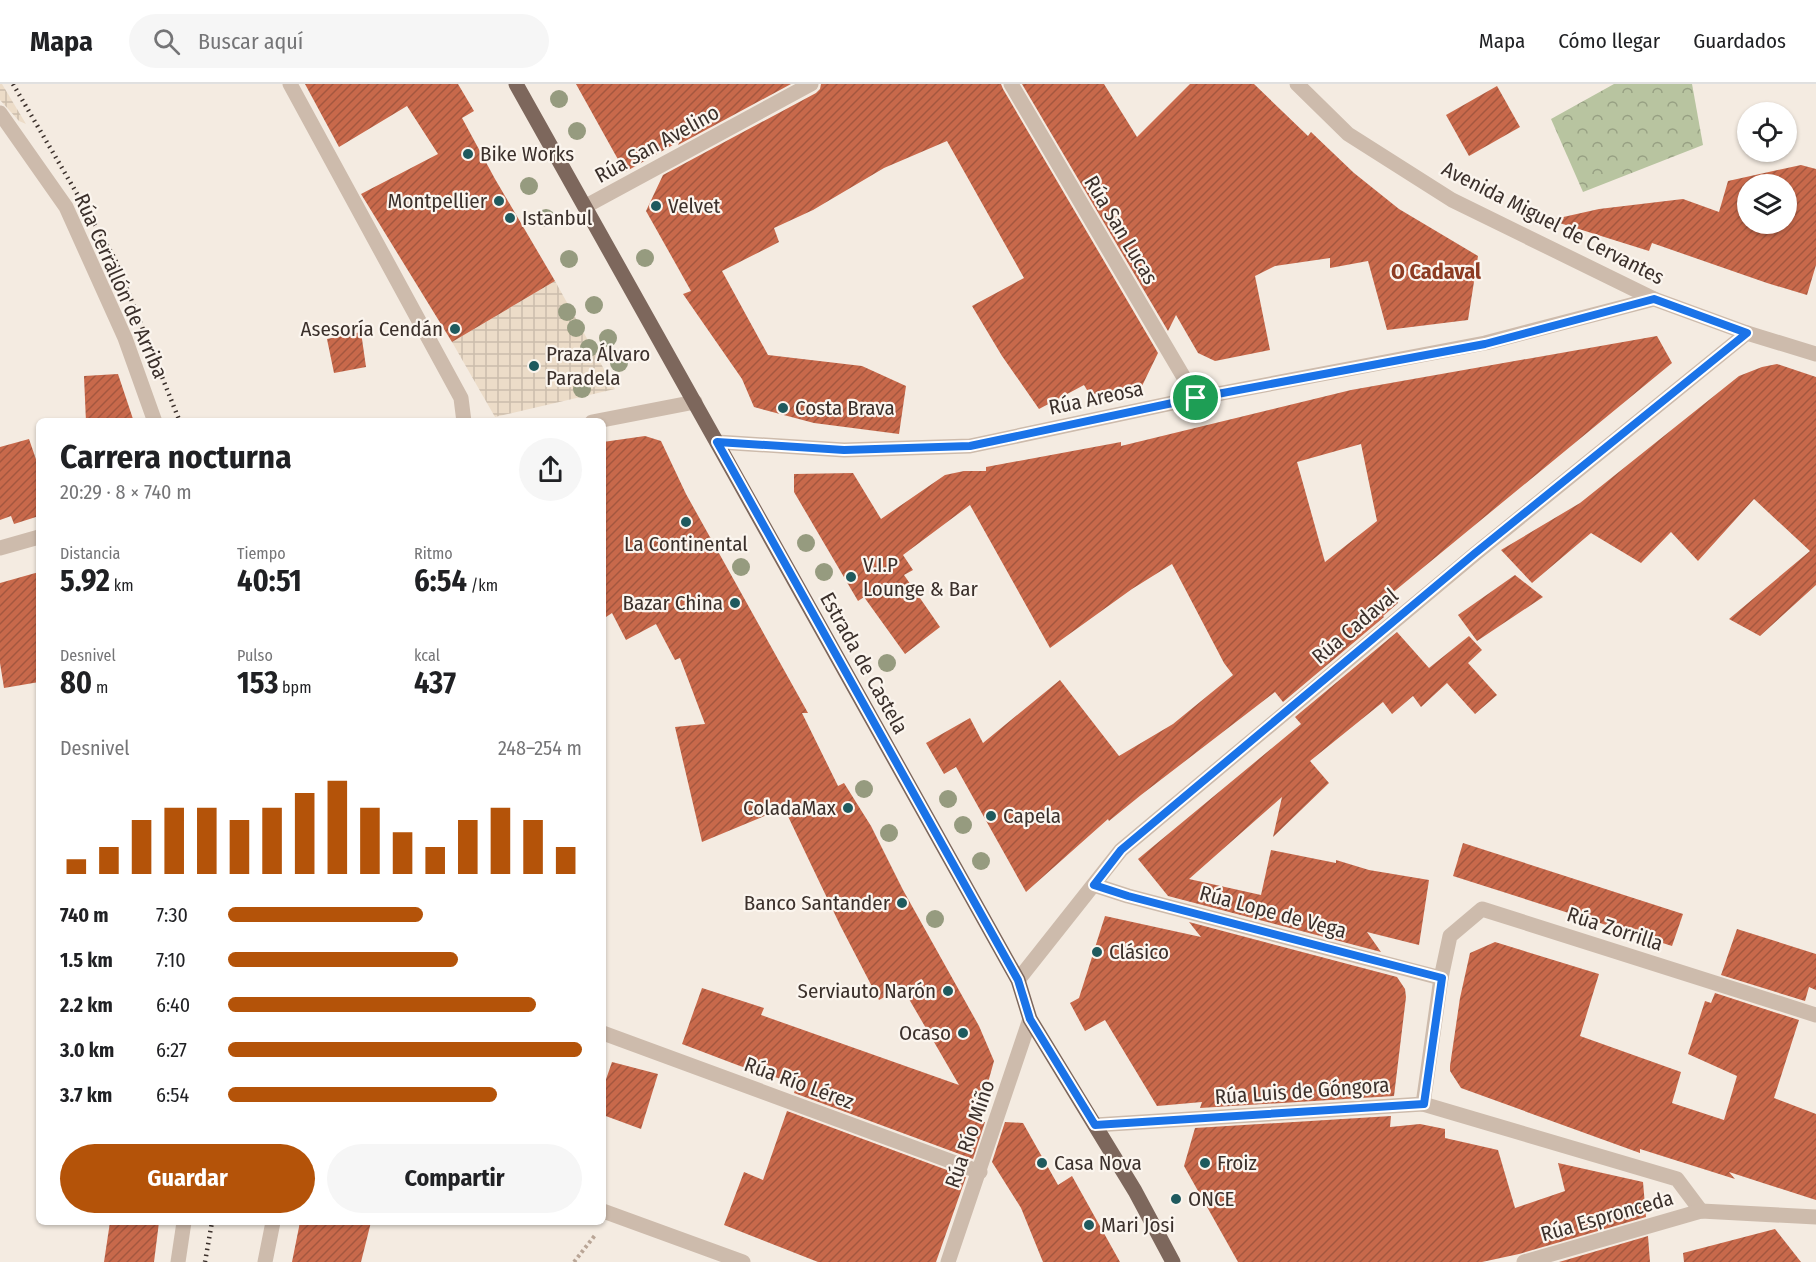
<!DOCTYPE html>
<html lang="es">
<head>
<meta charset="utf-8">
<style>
  :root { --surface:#fff; --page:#f6f6f6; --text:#202124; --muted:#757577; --line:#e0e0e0; --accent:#b45309 }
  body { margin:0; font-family:"Fira Sans Condensed",sans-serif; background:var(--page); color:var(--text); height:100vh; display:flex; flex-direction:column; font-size:22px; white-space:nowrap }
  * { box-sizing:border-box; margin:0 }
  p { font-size:20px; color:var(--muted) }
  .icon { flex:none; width:33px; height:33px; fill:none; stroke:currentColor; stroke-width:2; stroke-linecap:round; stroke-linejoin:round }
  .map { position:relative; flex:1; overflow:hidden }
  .side { position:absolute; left:36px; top:334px; width:570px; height:807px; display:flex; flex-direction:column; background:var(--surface); border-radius:9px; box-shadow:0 2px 4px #0004 }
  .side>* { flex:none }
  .fabs { position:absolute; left:1737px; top:18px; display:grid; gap:12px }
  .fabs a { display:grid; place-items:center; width:60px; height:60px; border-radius:50%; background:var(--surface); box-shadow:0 2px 4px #0004; font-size:30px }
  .pin { position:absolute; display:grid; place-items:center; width:51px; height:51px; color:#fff; margin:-26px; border:3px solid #fff; border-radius:50%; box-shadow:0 2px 6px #0007 }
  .round { display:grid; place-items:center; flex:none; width:63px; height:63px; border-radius:32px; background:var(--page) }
  .headline { display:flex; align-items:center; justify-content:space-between; height:102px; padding:0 24px }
  h1 { font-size:33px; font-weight:700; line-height:45px }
  .figures { display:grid; grid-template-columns:repeat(3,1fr); gap:9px; height:102px; padding:6px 24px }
  .figures div { display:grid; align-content:center }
  .figures b { font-size:30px; font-weight:700 }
  .figures small { font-size:16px; font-weight:400 }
  .figures p { font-size:16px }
  .chart { height:168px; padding:12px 24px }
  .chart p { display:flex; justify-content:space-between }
  .chart svg { width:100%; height:108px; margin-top:6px; stroke:var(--accent); stroke-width:6 }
  .button { display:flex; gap:12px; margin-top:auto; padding:12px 24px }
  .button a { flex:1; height:69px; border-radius:36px; background:var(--accent); color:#fff; font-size:24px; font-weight:700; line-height:69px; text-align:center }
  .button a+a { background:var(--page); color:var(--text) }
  ul { padding:0 24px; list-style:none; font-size:20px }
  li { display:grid; grid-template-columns:96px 72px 1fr; align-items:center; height:45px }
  li i { height:15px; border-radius:8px; background:var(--accent) }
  header { display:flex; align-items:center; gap:36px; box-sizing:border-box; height:84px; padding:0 30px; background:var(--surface); border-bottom:2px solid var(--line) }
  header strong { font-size:28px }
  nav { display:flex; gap:33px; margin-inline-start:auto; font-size:21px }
  .search { width:420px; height:54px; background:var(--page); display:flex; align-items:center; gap:15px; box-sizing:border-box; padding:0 21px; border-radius:33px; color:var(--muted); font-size:22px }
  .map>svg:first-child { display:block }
  .forest { fill:url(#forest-crowns) }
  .plaza { fill:url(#plaza-grid) }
  .building { fill:url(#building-hatch); fill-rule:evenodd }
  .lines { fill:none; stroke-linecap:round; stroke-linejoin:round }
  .path { stroke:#b9a596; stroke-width:4; stroke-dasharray:3 3; stroke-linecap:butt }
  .minor { stroke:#cdbbac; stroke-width:15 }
  .major { stroke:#7d675c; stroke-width:15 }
  .rail { stroke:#3b302b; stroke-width:4.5; stroke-dasharray:1.5 4.5; stroke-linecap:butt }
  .tree { fill:#969b7f }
  .route-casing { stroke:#fff; stroke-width:12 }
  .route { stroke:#1a73e8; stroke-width:8 }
  .poi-dot { fill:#1f5a5e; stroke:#fbf5ee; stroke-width:2 }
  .labels { text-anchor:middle; stroke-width:4.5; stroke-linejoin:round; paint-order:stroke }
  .street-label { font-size:21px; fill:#3b302b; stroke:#fbf5ee }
  .poi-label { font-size:21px; fill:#3b302b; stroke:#fbf5ee; text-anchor:start }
  .neighbourhood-label { font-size:22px; font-weight:bold; fill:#8c3b22; stroke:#fbf5ee }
</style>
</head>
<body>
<header>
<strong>Mapa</strong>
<div class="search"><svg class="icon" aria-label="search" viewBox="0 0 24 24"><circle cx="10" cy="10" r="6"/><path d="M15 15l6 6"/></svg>Buscar aquí</div>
<nav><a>Mapa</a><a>Cómo llegar</a><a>Guardados</a></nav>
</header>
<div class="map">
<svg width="1816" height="1178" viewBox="0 0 1816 1178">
  <defs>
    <pattern id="forest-crowns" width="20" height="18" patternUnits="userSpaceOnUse" patternTransform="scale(1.5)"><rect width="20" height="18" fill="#b8c4a0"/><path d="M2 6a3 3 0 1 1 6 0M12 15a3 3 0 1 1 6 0" fill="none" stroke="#97a083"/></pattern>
    <pattern id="plaza-grid" width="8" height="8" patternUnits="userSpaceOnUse" patternTransform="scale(1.5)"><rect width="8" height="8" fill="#ecdcc8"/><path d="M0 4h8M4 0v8" fill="none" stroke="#cbbdac"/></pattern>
    <pattern id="building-hatch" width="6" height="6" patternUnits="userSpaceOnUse" patternTransform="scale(1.5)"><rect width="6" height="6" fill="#c8694b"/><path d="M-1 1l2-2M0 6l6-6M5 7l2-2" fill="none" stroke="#a4573f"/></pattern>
  </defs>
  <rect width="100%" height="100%" fill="#f4ebe1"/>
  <path class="forest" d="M 1614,0 L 1692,0 L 1703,61 L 1583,108 L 1551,35 Z"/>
  <g class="plaza">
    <path d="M 0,0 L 2,0 L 26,40 L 19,37 L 0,16 Z"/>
    <path d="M 555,197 L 615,305 L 495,333 L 452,258 Z"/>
  </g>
  <g class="building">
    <path d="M 305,0 L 458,0 L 474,27 L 462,34 L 495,95 L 555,197 L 452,258 L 361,110 L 438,70 L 407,22 L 339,63 Z"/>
    <path d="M 576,0 L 791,0 L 678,61 L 680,57 L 625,88 Z"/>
    <path d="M 821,0 L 1001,0 L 1003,5 L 1158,269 L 1142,302 L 1090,311 L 1084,301 L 1039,325 L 1002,272 L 972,222 L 1024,194 L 947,57 L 884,84 L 813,126 L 774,144 L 779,158 L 722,187 L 768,271 L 862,282 L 906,302 L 899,350 L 814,339 L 754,323 L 742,295 L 683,210 L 691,207 L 646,127 L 663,91 L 816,9 L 820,5 Z"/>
    <path d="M 1022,0 L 1104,0 L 1137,53 L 1190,0 L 1254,0 L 1308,52 L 1311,48 L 1354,89 L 1399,125 L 1478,172 L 1468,236 L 1387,246 L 1368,177 L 1330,184 L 1330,174 L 1275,182 L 1255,192 L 1270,266 L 1215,277 L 1198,269 L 1176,231 L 1168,247 Z"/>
    <path d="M 1497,2 L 1520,43 L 1469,72 L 1446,31 Z"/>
    <path d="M 1801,81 L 1816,85 L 1816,181 L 1807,211 L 1767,199 L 1652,159 L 1649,167 L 1550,136 L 1599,125 L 1683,115 L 1719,128 L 1728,97 ZM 1748,100 L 1786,100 L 1786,140 L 1748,140 Z"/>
    <path d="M 361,248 L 366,283 L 334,289 L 327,255 Z"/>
    <path d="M 1657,252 L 1672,279 L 1391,510 L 1398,519 L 1383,532 L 1384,533 L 1283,618 L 1275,608 L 1141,711 L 1109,737 L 1108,735 L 1026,808 L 956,683 L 944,690 L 926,659 L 970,634 L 983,659 L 1060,596 L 1119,672 L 1173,640 L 1233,591 L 1224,579 L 1172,480 L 1132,505 L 1050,564 L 970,421 L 903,471 L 913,486 L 904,491 L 940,543 L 905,570 L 864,513 L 858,517 L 794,408 L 794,390 L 853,389 L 881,435 L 945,391 L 964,387 L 986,387 L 986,383 L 1121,358 L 1121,362 L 1351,306 ZM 1361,360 L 1377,437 L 1325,478 L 1297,378 Z"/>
    <path d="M 1777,280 L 1816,293 L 1816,501 L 1760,552 L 1729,535 L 1810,467 L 1754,415 L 1698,477 L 1671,448 L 1641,479 L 1591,449 L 1532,499 L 1501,466 L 1580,419 L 1739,292 L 1762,283 Z"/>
    <path d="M 118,290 L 134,338 L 86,338 L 84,292 Z"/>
    <path d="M 645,352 L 661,357 L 686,410 L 808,629 L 802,629 L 838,702 L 844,699 L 871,742 L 903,806 L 979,942 L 994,977 L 977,1038 L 985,1038 L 973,1075 L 794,1009 L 797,1000 L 740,982 L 682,960 L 702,904 L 764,924 L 761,931 L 959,1001 L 902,903 L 879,916 L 840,841 L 784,724 L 702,758 L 675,643 L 705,640 L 680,574 L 675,576 L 656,540 L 626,556 L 612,529 L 603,535 L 603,358 Z"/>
    <path d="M 29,355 L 39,384 L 39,432 L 14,440 L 11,432 L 0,436 L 0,363 Z"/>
    <path d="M 39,488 L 39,598 L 4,604 L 0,579 L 0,499 Z"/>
    <path d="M 1515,491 L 1543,513 L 1477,557 L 1458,531 Z"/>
    <path d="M 1397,548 L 1429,584 L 1469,552 L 1482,566 L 1468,579 L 1497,611 L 1475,630 L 1447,599 L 1421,623 L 1413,612 L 1392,630 L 1383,618 L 1310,677 L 1329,699 L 1273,753 L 1282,713 L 1189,795 L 1261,811 L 1271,766 L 1336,779 L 1336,776 L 1369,786 L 1429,796 L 1419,861 L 1367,848 L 1381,868 L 1168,812 L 1138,775 L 1301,640 L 1295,633 Z"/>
    <path d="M 1463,759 L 1683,830 L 1672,862 L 1453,792 Z"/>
    <path d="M 1105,832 L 1201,853 L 1189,838 L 1397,893 L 1405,905 L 1406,913 L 1394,1012 L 1200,1024 L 1202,1018 L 1157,1022 L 1105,936 L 1085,947 L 1070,919 L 1079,914 Z"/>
    <path d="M 1737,845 L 1816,870 L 1816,906 L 1809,903 L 1805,917 L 1721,891 Z"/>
    <path d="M 1495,858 L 1599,890 L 1580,952 L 1681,988 L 1672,1019 L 1724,1036 L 1737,992 L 1688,970 L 1705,917 L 1711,919 L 1715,909 L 1799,936 L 1774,1014 L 1816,1030 L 1816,1116 L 1729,1088 L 1735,1095 L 1640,1065 L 1640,1069 L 1461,1004 L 1450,987 L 1450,982 L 1460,914 L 1470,869 Z"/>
    <path d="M 612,978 L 658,990 L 641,1045 L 603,1031 L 603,1004 Z"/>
    <path d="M 787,1027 L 966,1093 L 936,1178 L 818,1178 L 724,1141 L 744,1088 L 763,1096 Z"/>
    <path d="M 1391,1032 L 1390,1043 L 1420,1040 L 1445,1045 L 1445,1054 L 1498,1066 L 1515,1124 L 1565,1107 L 1558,1079 L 1643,1098 L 1646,1133 L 1519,1170 L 1482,1178 L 1238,1178 L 1184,1082 L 1195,1044 Z"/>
    <path d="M 1005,1038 L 1023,1039 L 1058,1101 L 1072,1092 L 1120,1178 L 1043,1178 L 1021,1124 L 992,1078 Z"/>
    <path d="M 110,1138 L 159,1138 L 154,1178 L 104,1178 Z"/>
    <path d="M 300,1138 L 371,1138 L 361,1178 L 292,1178 Z"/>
    <path d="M 1775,1145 L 1801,1178 L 1684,1178 L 1683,1169 Z"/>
    <path d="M 1648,1152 L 1650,1178 L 1559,1178 Z"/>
  </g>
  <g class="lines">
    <path class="path" d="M 574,1178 L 596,1150"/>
    <g class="minor">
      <path d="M 290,0 L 461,314 L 464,338"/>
      <path d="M 1011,0 L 1196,314"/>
      <path d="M 1297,0 L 1348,50 L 1452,116 L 1654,215 L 1747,249 L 1816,270"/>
      <path d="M 0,29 L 66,123 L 125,254 L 155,338"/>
      <path d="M 586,122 L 811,0"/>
      <path d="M 592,338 L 695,318"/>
      <path d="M 717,358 L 844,366 L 970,362 L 1196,314 L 1485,259 L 1654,215"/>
      <path d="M 0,464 L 39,453"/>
      <path d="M 1094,801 L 1128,812 L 1441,894"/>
      <path d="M 1018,896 L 1121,766 L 1475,470 L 1747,249"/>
      <path d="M 603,949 L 980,1088"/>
      <path d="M 1423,1020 L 1441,894 L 1450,852 L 1482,825 L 1816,931"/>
      <path d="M 1095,1041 L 1423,1020 L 1677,1095 L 1701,1127"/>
      <path d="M 603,1127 L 743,1178"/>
      <path d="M 178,1178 L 184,1138"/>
      <path d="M 265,1178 L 273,1138"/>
      <path d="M 948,1178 L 1030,935"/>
      <path d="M 1524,1178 L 1701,1127 L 1816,1133"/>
    </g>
    <path class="major" d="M 516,0 L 1018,896 L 1030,935 L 1135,1107 L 1173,1178"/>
    <g class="rail">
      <path d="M 13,0 L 115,175 L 180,338"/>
      <path d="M 205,1178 L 212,1138"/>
    </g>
  </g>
  <g class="tree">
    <circle cx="559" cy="15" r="9"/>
    <circle cx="577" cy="47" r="9"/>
    <circle cx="529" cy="102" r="9"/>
    <circle cx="546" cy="134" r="9"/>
    <circle cx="645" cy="174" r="9"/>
    <circle cx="569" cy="175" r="9"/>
    <circle cx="594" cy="221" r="9"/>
    <circle cx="567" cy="228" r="9"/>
    <circle cx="576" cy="244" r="9"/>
    <circle cx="608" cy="254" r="9"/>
    <circle cx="589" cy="264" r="9"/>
    <circle cx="619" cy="279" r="9"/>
    <circle cx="582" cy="305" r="9"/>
    <circle cx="806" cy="459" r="9"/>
    <circle cx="741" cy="483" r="9"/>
    <circle cx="824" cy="488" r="9"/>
    <circle cx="887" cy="579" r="9"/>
    <circle cx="864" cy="705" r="9"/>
    <circle cx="948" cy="715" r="9"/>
    <circle cx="963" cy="741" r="9"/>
    <circle cx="889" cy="749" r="9"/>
    <circle cx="981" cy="777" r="9"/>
    <circle cx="935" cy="835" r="9"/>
  </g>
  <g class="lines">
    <defs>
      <path id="route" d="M 1654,215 L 1747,249 L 1474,470 L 1121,766 L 1094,801 L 1128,812 L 1442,894 L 1424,1020 L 1095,1041 L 1030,935 L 1018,896 L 717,358 L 844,366 L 970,362 L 1196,314 L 1485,260 Z"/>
    </defs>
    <use href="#route" class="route-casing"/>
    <use href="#route" class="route"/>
  </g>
  <g class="poi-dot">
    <circle cx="468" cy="70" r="6"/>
    <circle cx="499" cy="117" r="6"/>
    <circle cx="656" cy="122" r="6"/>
    <circle cx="510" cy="134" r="6"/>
    <circle cx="455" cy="245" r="6"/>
    <circle cx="534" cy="282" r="6"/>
    <circle cx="783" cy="324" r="6"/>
    <circle cx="686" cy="438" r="6"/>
    <circle cx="851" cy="493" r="6"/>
    <circle cx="735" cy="519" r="6"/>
    <circle cx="848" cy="724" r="6"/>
    <circle cx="991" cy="732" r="6"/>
    <circle cx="902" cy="819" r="6"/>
    <circle cx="1097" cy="868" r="6"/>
    <circle cx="948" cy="907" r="6"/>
    <circle cx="963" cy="949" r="6"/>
    <circle cx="1042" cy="1079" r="6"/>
    <circle cx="1205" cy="1079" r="6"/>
    <circle cx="1176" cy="1115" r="6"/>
    <circle cx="1089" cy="1141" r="6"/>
  </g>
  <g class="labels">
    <g class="street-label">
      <text transform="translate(657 60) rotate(-29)" y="7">Rúa San Avelino</text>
      <text transform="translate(1553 139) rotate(27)" y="7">Avenida Miguel de Cervantes</text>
      <text transform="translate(1121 146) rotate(59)" y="7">Rúa San Lucas</text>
      <text transform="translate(121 202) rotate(66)" y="7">Rúa Cerrallón de Arriba</text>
      <text transform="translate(1096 314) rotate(-12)" y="7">Rúa Areosa</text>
      <text transform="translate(1355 542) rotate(-40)" y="7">Rúa Cadaval</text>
      <text transform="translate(864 579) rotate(61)" y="7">Estrada de Castela</text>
      <text transform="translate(1273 828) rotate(15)" y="7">Rúa Lope de Vega</text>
      <text transform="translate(1615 845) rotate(18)" y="7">Rúa Zorrilla</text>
      <text transform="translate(799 999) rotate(20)" y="7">Rúa Río Lérez</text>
      <text transform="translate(1302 1007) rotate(-4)" y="7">Rúa Luis de Góngora</text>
      <text transform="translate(970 1050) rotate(-71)" y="7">Rúa Río Miño</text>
      <text transform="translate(1607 1132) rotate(-16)" y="7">Rúa Espronceda</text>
    </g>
    <g class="poi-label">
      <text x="480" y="77">Bike Works</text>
      <text x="487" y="124" text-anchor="end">Montpellier</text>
      <text x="668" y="129">Velvet</text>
      <text x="522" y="141">Istanbul</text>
      <text x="443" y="252" text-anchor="end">Asesoría Cendán</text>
      <text x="546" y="277">Praza Álvaro<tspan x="546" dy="24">Paradela</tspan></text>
      <text x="795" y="331">Costa Brava</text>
      <text x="686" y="467" text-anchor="middle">La Continental</text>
      <text x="863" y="488">V.I.P<tspan x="863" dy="24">Lounge &amp; Bar</tspan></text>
      <text x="723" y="526" text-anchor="end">Bazar China</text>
      <text x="836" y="731" text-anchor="end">ColadaMax</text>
      <text x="1003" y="739">Capela</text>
      <text x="890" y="826" text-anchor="end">Banco Santander</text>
      <text x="1109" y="875">Clásico</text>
      <text x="936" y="914" text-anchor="end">Serviauto Narón</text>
      <text x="951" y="956" text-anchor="end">Ocaso</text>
      <text x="1054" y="1086">Casa Nova</text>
      <text x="1217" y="1086">Froiz</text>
      <text x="1188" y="1122">ONCE</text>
      <text x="1101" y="1148">Mari Josi</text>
    </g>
    <g class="neighbourhood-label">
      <text x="1436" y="195">O Cadaval</text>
    </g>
  </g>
</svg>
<div class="fabs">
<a><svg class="icon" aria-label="locate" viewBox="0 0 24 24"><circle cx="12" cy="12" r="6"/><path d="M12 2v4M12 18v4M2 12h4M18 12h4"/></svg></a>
<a><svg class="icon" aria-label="layers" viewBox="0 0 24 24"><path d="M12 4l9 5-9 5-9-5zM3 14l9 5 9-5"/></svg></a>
</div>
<div class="pin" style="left:1196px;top:314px;background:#1e9e55"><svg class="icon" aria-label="arrive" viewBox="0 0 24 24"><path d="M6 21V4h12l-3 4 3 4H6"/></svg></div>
<section class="side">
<div class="headline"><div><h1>Carrera nocturna</h1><p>20:29 · 8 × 740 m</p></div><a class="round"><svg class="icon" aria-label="share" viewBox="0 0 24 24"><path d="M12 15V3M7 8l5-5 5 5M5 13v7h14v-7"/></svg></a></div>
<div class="figures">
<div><p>Distancia</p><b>5.92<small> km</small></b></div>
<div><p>Tiempo</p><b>40:51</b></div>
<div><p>Ritmo</p><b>6:54<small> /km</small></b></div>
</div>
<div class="figures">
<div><p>Desnivel</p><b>80<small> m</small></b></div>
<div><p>Pulso</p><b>153<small> bpm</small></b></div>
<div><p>kcal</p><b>437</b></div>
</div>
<div class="chart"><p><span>Desnivel</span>248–254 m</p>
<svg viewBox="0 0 160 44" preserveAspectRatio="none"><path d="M5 44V38M15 44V33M25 44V22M35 44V17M45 44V17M55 44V22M65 44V17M75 44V11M85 44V6M95 44V17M105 44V27M115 44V33M125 44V22M135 44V17M145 44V22M155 44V33"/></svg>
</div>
<ul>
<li><b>740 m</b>7:30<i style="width:55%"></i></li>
<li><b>1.5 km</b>7:10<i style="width:65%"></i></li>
<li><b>2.2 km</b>6:40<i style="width:87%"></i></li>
<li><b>3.0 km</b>6:27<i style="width:100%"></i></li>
<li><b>3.7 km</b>6:54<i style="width:76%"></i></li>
</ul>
<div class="button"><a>Guardar</a><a>Compartir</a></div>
</section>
</div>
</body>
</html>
